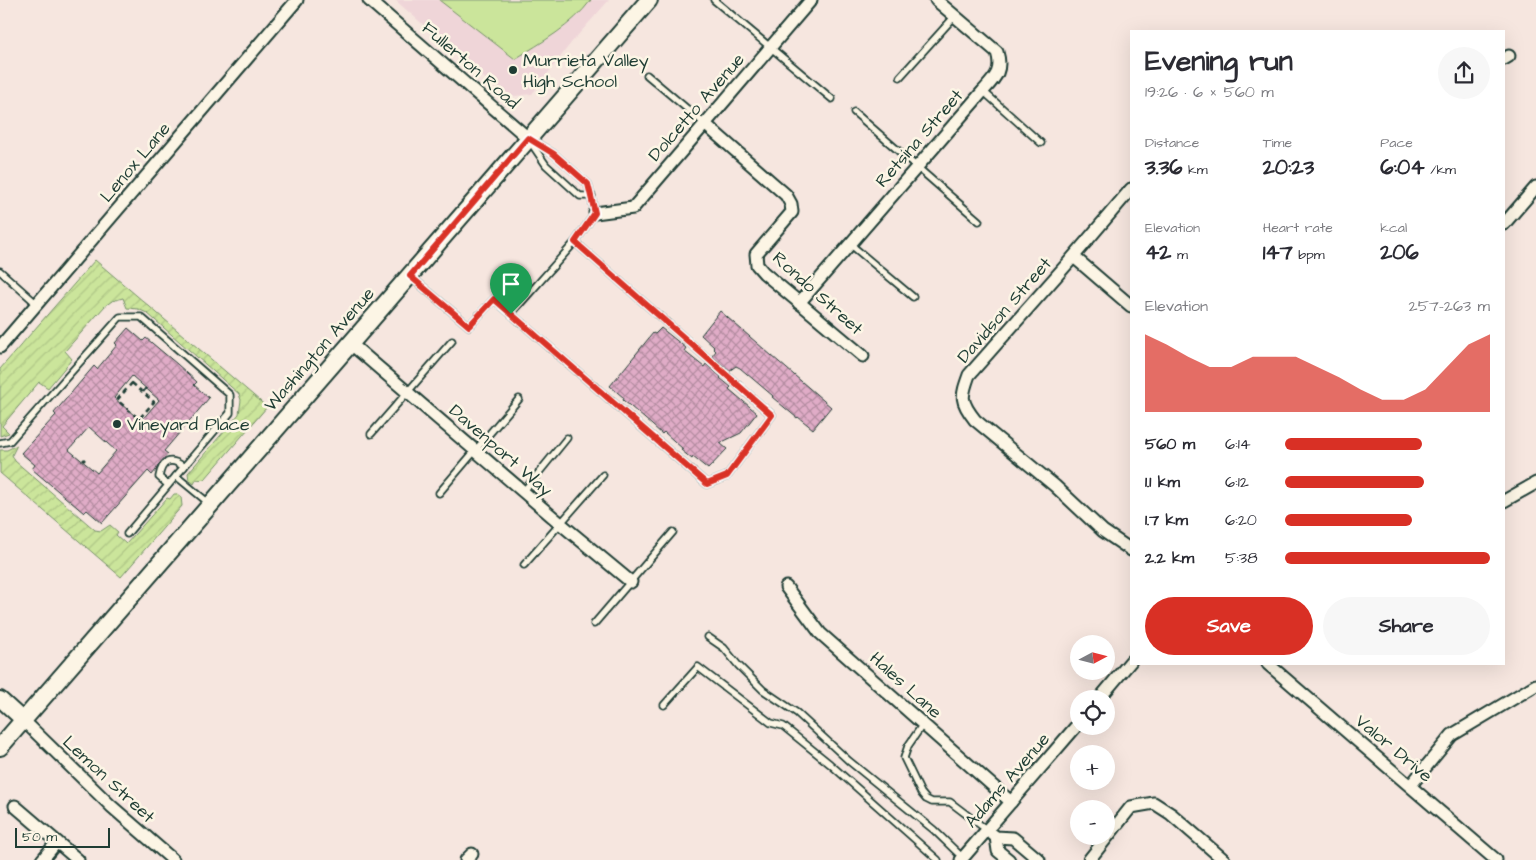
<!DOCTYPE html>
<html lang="en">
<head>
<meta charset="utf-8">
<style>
  :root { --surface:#fff; --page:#f7f7f7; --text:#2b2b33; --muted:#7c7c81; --accent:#d93025 }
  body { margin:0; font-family:"Architects Daughter",sans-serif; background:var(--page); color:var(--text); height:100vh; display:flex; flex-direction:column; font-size:19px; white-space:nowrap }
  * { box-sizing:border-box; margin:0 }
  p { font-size:16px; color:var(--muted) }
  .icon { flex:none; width:28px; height:28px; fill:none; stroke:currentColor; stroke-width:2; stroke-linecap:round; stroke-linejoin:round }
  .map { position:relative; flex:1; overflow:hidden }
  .details { position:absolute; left:1130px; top:30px; width:375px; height:635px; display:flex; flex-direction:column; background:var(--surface); border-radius:0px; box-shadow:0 5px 20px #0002 }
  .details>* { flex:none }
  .needle { width:32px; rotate:83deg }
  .buttons { position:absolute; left:1070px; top:635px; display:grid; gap:10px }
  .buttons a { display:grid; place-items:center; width:45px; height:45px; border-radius:50%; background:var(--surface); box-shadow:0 5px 20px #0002; font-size:25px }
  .scale { position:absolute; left:15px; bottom:12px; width:95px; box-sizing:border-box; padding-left:5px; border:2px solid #1f3d34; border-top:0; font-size:14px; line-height:18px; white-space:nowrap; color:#1f3d34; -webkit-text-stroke:4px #fcf5e5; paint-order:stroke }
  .pin { position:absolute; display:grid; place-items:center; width:42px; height:42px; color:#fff; margin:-51px -21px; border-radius:50% 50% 50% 0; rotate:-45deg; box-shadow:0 0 5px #0007 }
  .pin .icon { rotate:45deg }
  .round { display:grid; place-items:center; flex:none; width:52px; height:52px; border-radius:26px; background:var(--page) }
  .overview { display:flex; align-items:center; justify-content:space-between; height:85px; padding:0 15px }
  h1 { font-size:28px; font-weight:800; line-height:38px }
  .figures { display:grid; grid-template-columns:repeat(3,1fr); gap:8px; height:85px; padding:5px 15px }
  .figures div { display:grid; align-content:center }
  .figures b { font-size:21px; font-weight:800 }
  .figures small { font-size:14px; font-weight:400 }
  .figures p { font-size:14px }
  .chart { height:140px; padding:10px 15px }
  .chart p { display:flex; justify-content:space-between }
  .chart svg { width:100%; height:90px; margin-top:5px; fill:var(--accent); opacity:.7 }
  .cta { display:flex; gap:10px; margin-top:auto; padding:10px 15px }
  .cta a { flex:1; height:58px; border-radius:30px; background:var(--accent); color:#fff; font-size:20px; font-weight:800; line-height:58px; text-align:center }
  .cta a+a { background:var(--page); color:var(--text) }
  ul { padding:0 15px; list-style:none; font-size:16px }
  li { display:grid; grid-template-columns:80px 60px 1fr; align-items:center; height:38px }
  li i { height:12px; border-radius:6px; background:var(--accent) }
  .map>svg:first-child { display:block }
  .built { fill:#efd5d8 }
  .garden { fill:url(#garden-furrows); stroke:#759168 }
  .pitch { fill:#cbe59b; stroke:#759168 }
  .building { fill:url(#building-cross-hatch); stroke:#1f3d34; fill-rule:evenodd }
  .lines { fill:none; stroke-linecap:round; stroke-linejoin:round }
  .service-casing { stroke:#1f3d34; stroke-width:9 }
  .minor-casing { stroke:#1f3d34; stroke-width:15 }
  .tertiary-casing { stroke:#1f3d34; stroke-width:18 }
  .secondary-casing { stroke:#1f3d34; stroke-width:20 }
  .path { stroke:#1f3d34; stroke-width:2.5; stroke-dasharray:5 4; stroke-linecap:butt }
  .service { stroke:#fcf5e5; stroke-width:5.5 }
  .minor { stroke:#fcf5e5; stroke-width:11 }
  .tertiary { stroke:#fcf5e5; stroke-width:14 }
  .secondary { stroke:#fcf5e5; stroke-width:16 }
  .route-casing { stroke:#fff; stroke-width:10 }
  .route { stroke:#d93025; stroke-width:6 }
  .poi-dot { fill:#1f3d34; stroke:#fcf5e5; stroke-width:2 }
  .labels { text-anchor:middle; stroke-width:5; stroke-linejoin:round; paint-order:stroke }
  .poi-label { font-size:18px; fill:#1f3d34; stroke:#fcf5e5; text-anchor:start }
  .street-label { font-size:18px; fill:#1f3d34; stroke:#fcf5e5 }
</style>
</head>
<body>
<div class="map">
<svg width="1536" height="860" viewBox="0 0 1536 860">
  <defs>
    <pattern id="garden-furrows" width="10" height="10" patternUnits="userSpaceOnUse" patternTransform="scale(1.25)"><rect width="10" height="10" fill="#cbe59b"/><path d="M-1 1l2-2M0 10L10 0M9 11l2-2" fill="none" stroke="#aec586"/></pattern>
    <pattern id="building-cross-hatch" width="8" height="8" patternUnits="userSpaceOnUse" patternTransform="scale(1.25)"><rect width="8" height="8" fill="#e0acc7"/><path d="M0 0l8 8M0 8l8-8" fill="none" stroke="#b58da2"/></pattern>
  </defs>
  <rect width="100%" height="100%" fill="#f6e6df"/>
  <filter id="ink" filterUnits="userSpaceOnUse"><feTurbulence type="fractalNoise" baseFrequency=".02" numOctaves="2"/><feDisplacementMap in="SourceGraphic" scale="10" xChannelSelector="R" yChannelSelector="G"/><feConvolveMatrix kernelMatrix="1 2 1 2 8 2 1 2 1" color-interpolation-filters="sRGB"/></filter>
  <g filter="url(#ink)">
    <path class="built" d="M 395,0 L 609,0 L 571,43 L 532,94 L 506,97 Z"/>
    <g class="garden">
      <path d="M 95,260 L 267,407 L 205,479 L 196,480 L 194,484 L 189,480 L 188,473 L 239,414 L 241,400 L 239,394 L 147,313 L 138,309 L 127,308 L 123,298 L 112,301 L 105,306 L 65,351 L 72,359 L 48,388 L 39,382 L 2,426 L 9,433 L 0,436 L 0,369 Z"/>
      <path d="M 17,445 L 12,455 L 15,461 L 95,530 L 101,531 L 110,525 L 118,532 L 116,535 L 126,544 L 167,498 L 170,499 L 174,494 L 177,494 L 181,497 L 182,506 L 121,577 L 0,473 L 0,450 L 7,450 Z"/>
    </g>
    <path class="pitch" d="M 439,0 L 591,0 C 572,26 542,42 515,59 Z"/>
    <g class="building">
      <path d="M 720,311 L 831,407 L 813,429 L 798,417 L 797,418 L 772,397 L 773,396 L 740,368 L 736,366 L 729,371 L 712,356 L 716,351 L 713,348 L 714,347 L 701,335 Z"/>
      <path d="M 128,328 L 143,341 L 146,338 L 177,364 L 197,382 L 194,385 L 209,398 L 164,451 L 168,454 L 159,464 L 156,470 L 152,475 L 148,471 L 102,523 L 87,510 L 84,513 L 32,469 L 35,465 L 21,453 L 56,415 L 54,413 L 94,366 L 97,369 L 117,345 L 115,343 ZM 132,376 L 159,400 L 141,421 L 114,398 ZM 89,427 L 116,451 L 97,473 L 69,450 Z"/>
      <path d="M 661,328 L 686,348 L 684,351 L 704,367 L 706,364 L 721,377 L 720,378 L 731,387 L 729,389 L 757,413 L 741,433 L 720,443 L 727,449 L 708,469 L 693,457 L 692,459 L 681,450 L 683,449 L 664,432 L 662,434 L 652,425 L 623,400 L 624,398 L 610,386 L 653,333 L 655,334 Z"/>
    </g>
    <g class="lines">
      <defs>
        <g id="service">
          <path d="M 714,0 L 832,99"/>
          <path d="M 647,75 L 705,124"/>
          <path d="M 900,77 L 955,16"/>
          <path d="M 983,91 L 1041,143"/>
          <path d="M 854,112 L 979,221"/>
          <path d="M 529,140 L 546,165 L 580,196 L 592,196"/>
          <path d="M 850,244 L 913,297"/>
          <path d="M 0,271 L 37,304"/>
          <path d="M 410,276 L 469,326 L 494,299 L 707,484 L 727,476 L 772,415 L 575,242"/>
          <path d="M 511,314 L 575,242 L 595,213 L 588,184 L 554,154 L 530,139"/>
          <path d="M 371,434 L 452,341"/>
          <path d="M 0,443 L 10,441 L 120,317 L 141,317 L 230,395 L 230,413 L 176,476 L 210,504"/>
          <path d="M 168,485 L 159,477 C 162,460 171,457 184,467"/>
          <path d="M 523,492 L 567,438"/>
          <path d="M 439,493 L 519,399"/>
          <path d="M 127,534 L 176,476"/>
          <path d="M 524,565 L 603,475"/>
          <path d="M 594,624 L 673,532"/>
          <path d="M 708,637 L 724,648 L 738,665 L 763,690 L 797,713 L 849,761 L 934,830 L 963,858"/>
          <path d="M 664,705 L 698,667 L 771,723 L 783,726 L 830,764 L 938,860"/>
          <path d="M 923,724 L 908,746 L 904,758 L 921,793 L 926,799 L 932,802 L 950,802 L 987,830"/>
        </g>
        <g id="minor">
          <path d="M 369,0 L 528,138"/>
          <path d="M 1504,59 L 1509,56"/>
          <path d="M 705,124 L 786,195 L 791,204 L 792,212 L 756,254 L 757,265 L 764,273 L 863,356"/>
          <path d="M 1131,189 L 1068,263 L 969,375 C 961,397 960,401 975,420 L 1055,486 L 1103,531 L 1131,550"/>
          <path d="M 595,213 L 633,208 L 811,0"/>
          <path d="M 1504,224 L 1536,187"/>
          <path d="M 1074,257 L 1131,306"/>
          <path d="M 799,303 L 983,91 C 995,78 1003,71 997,52 L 936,0"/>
          <path d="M 350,343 L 561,524 L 631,582"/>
          <path d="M 0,347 L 297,0"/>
          <path d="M 1504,501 L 1536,483"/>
          <path d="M 786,587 L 820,633 L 1011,802"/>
          <path d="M 1268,664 L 1496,860"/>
          <path d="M 1099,699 L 1131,661"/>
          <path d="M 23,720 L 111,806 L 173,860"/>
          <path d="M 1411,785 L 1452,735 L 1536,685"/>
          <path d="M 15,806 L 57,842"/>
          <path d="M 987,830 L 996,837 L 1013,838 L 1039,860"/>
          <path d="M 996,837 L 998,851 L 1009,860"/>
          <path d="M 42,860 L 57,842 L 78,860"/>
          <path d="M 466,860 L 472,854"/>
          <path d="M 961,860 L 1079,723"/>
          <path d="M 1089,860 L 1131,807 L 1154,803 L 1171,814 L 1224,860"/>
        </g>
        <path id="tertiary" d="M 0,699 L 23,720"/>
        <path id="secondary" d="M 0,747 L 649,0"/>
      </defs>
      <use href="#service" class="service-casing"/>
      <use href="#minor" class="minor-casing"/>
      <use href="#tertiary" class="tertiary-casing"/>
      <use href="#secondary" class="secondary-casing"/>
      <g class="path">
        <path d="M 132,383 L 154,402 L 139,419 L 117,400 Z"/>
        <path d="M 143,392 L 146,388"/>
        <path d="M 83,461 L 85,459"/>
      </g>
      <use href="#service" class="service"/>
      <use href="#minor" class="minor"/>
      <use href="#tertiary" class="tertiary"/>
      <use href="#secondary" class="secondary"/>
    </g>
  </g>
  <g class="lines" filter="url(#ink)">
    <defs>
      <path id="route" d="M 528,138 L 554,154 L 588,184 L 595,213 L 575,242 L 772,415 L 727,476 L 707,484 L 494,299 L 469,326 L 410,276 Z"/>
    </defs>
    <use href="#route" class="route-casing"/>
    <use href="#route" class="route"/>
  </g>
  <g class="poi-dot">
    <circle cx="513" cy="70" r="5"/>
    <circle cx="117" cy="424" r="5"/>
  </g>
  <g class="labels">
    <g class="poi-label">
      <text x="523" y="66">Murrieta Valley<tspan x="523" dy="21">High School</tspan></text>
      <text x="127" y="430">Vineyard Place</text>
    </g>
    <g class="street-label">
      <text transform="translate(471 65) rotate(41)" y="6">Fullerton Road</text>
      <text transform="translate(696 107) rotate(-49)" y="6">Dolcetto Avenue</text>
      <text transform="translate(919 138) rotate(-49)" y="6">Retsina Street</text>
      <text transform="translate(135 162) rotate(-50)" y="6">Lenox Lane</text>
      <text transform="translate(818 293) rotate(42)" y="6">Rondo Street</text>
      <text transform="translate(1004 310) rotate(-49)" y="6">Davidson Street</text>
      <text transform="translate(319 349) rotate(-49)" y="6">Washington Avenue</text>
      <text transform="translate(501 450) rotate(41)" y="6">Davenport Way</text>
      <text transform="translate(906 685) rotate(42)" y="6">Hales Lane</text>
      <text transform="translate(1394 748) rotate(40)" y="6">Valor Drive</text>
      <text transform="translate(109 779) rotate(43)" y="6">Lemon Street</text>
      <text transform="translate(1007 780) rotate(-49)" y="6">Adams Avenue</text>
    </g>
  </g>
</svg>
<div class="buttons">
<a><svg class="needle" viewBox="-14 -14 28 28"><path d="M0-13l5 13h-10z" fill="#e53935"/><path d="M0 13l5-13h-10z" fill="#7c7c81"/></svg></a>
<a><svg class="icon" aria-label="locate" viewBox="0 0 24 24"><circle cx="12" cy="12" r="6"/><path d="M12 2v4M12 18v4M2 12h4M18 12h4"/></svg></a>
<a>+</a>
<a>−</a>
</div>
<div class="scale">50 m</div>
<div class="pin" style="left:511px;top:314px;background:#1e9e55"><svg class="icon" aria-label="arrive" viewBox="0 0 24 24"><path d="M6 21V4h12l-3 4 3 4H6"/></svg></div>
<section class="details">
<div class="overview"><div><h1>Evening run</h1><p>19:26 · 6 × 560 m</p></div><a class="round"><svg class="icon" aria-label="share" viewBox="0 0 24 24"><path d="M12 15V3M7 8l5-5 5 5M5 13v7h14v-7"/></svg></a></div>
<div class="figures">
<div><p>Distance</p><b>3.36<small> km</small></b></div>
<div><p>Time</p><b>20:23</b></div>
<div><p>Pace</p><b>6:04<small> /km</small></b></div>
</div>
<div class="figures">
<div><p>Elevation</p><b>42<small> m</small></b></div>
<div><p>Heart rate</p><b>147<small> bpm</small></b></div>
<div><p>kcal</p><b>206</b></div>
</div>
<div class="chart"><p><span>Elevation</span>257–263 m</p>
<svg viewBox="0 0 160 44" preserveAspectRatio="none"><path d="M0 44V6L10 11L20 17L30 22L40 22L50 17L60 17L70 17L80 22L90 27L100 33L110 38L120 38L130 33L140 22L150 11L160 6V44z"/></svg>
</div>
<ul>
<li><b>560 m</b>6:14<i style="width:67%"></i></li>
<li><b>1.1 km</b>6:12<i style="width:68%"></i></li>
<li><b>1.7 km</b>6:20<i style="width:62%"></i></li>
<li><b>2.2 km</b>5:38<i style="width:100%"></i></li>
</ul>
<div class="cta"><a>Save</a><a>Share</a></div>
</section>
</div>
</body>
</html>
